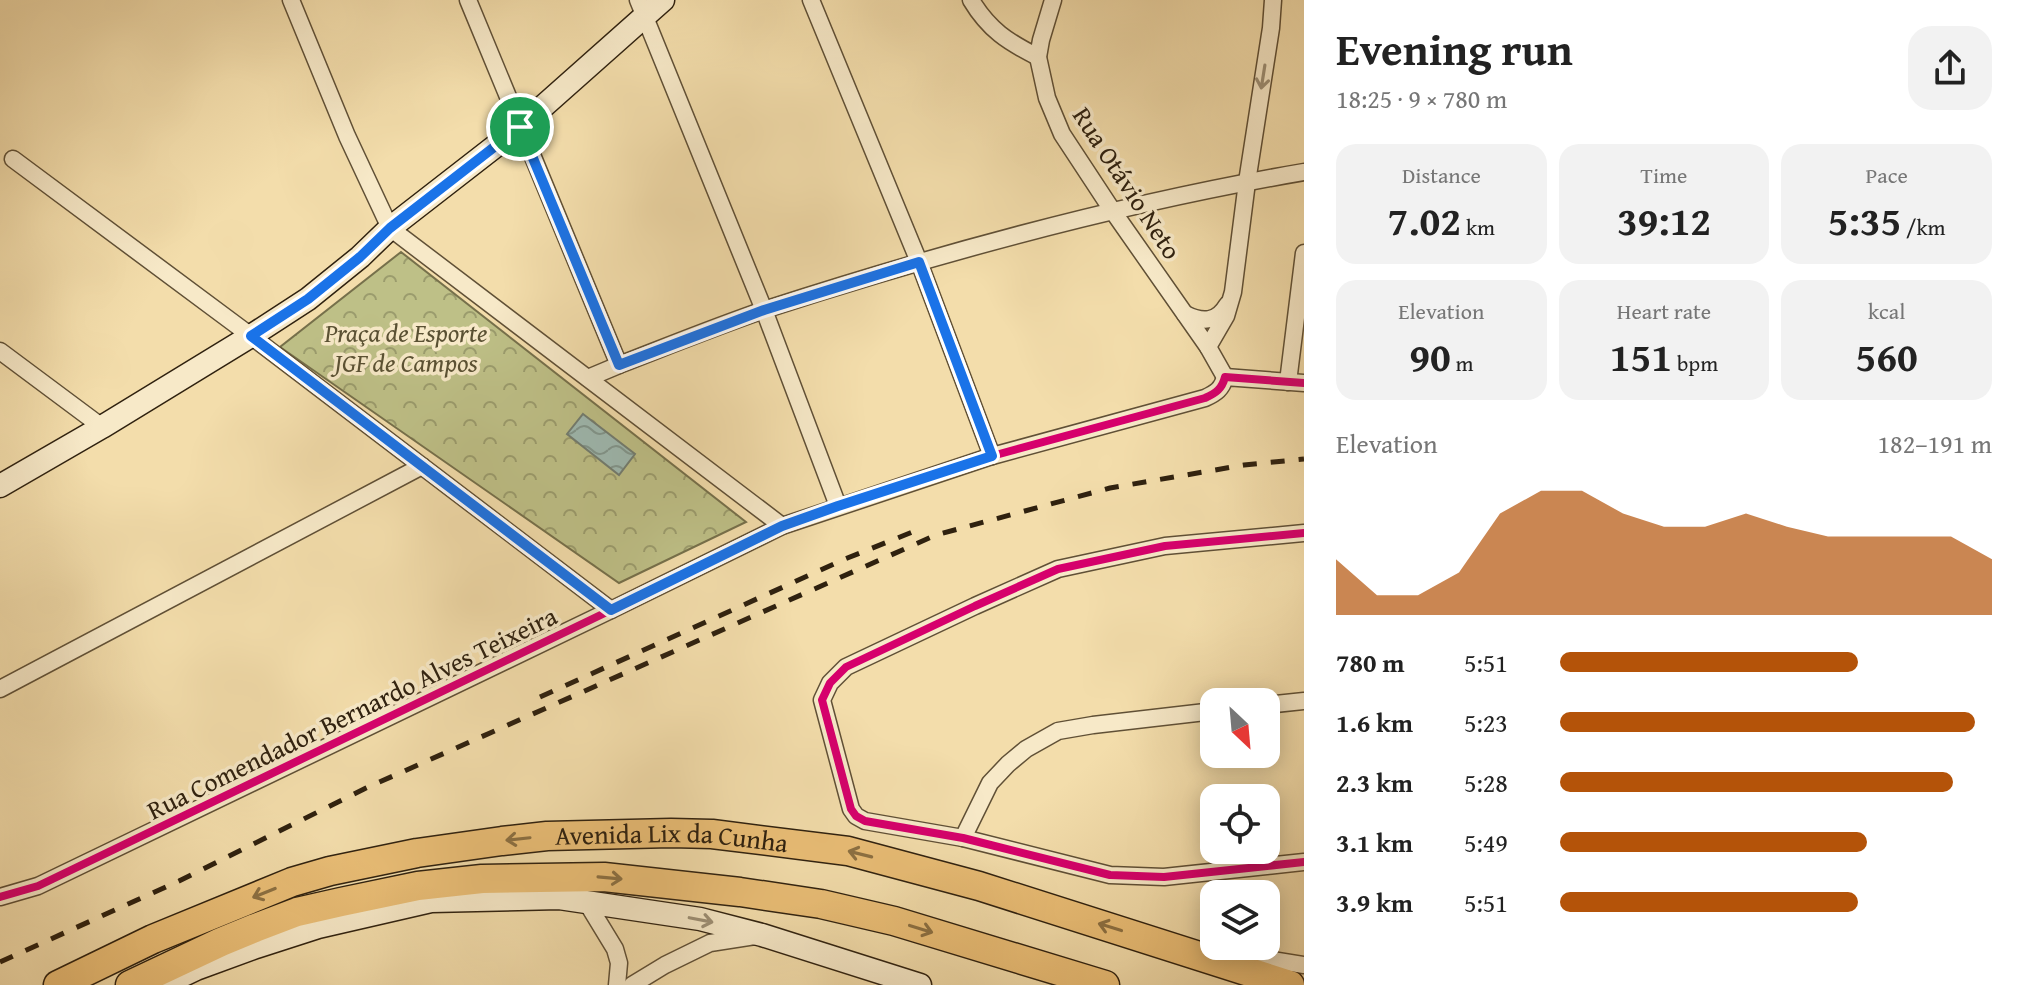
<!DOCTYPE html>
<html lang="en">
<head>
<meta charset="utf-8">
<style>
  :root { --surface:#fff; --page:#f2f2f2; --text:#222; --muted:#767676; --accent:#b45309 }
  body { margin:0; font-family:"Gentium Book Plus",serif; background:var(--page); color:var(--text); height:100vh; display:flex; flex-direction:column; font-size:30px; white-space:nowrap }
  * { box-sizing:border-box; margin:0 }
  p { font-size:26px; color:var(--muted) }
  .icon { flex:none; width:44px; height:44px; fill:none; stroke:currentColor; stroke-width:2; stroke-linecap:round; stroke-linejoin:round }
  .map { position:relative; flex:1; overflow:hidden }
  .panel { display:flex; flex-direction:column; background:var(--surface); width:720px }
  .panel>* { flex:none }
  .needle { width:52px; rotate:154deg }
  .buttons { position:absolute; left:1200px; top:688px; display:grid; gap:16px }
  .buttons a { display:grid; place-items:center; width:80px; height:80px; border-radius:16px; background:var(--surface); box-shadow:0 4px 20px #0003; font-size:40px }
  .pin { position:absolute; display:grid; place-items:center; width:68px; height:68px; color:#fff; margin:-34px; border:4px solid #fff; border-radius:50%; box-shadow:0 2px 8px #0007 }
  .round { display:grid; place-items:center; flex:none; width:84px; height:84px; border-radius:24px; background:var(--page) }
  .summary { display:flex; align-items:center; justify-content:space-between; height:136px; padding:0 32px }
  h1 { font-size:44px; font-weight:700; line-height:60px }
  .figures { display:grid; grid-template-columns:repeat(3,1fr); gap:12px; height:136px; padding:8px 32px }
  .figures div { display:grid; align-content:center; border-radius:20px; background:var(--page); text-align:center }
  .figures b { font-size:40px; font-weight:700 }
  .figures small { font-size:22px; font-weight:400 }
  .figures p { font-size:22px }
  .chart { height:224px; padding:16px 32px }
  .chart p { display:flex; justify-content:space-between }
  .chart svg { width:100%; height:144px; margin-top:8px; fill:var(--accent); opacity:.7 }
  ul { padding:0 32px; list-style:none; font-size:26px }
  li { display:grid; grid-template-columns:128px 96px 1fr; align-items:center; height:60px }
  li i { height:20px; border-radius:10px; background:var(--accent) }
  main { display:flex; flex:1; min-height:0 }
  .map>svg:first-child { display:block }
  .park { fill:url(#park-crowns); stroke:#76704b; stroke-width:2 }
  .water { fill:url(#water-waves); stroke:#727d71; stroke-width:2 }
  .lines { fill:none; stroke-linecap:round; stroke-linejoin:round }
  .street-casing { stroke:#605036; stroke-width:19 }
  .secondary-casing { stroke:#2f210f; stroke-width:25 }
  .highway-casing { stroke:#2f210f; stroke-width:31 }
  .street { stroke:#f7e9c8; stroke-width:16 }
  .secondary { stroke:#f7e9c8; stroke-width:22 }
  .highway { stroke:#eabe76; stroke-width:28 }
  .rail { stroke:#2f210f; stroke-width:5; stroke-dasharray:14 14; stroke-linecap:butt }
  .cycleway-casing { stroke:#f7e9c8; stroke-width:13 }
  .cycleway { stroke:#d6006c; stroke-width:8 }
  .oneway { stroke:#9d8f75 }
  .oneway2 { stroke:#8c7042 }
  .route-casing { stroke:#fff; stroke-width:16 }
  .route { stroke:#1a73e8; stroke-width:10 }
  .labels { text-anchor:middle; stroke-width:7; stroke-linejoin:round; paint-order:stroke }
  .street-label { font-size:26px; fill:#2f210f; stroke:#f7e9c8 }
  .park-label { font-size:26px; font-style:italic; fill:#5a5133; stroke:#f7e9c8 }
</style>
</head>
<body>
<main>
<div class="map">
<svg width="1304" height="985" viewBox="0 0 1304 985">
  <defs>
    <pattern id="park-crowns" width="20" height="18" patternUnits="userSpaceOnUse" patternTransform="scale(2)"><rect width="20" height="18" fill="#bec087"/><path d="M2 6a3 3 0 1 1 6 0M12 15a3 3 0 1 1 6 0" fill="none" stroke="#9b9c6d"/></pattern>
    <pattern id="water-waves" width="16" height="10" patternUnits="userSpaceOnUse" patternTransform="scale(2)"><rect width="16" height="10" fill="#9ebab2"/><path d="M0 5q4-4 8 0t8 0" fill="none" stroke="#81978f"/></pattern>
  </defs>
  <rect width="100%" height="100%" fill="#f3ddab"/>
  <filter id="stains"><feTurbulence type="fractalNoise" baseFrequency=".0025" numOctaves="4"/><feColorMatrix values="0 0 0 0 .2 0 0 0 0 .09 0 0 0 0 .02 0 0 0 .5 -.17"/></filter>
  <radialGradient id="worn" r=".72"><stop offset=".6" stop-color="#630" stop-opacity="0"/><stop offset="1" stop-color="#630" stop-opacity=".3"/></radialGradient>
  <path class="park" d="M 401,252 L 746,522 L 619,583 L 280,347 Z"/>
  <path class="water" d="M 583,414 L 635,454 L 619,475 L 567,434 Z"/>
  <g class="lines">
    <defs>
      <g id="street">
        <path d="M 291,0 L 347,136 L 390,228 L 782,526"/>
        <path d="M 468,0 L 619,365 L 588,378"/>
        <path d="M 638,0 L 764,310 L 838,506"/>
        <path d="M 811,0 L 919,262 L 992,456"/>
        <path d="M 971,0 C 989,30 1008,42 1038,57"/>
        <path d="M 1053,0 L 1041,40 L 1038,57 L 1047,98 L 1062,134 L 1112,210 L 1208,347 L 1225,377"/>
        <path d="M 13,159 L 251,336 L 611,610"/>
        <path d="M 1185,314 C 1203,323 1217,322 1227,305"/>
        <path d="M 1208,347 L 1226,316 L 1233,292 L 1247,182 L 1271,28 L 1273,0"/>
        <path d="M 0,351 L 102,427"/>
        <path d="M 619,365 C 668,346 717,326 767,309 C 943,252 1122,203 1304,172"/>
        <path d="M 1288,382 L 1304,253"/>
        <path d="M 1304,533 L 1165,546 L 1058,569 L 975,606 L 846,667 L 830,683 L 822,700 L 851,809 L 856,816 L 865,821 L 963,838 L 1110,875 L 1164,877 L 1304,862"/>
        <path d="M 0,689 L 422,466"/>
        <path d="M 1266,705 L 1304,701"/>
        <path d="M 963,838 L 990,783 L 1008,764 L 1026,749 L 1058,731 L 1093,725 L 1214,711"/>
        <path d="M 0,897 L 38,886 L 611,610 L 782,526 L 992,456 L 1205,398 C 1216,393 1222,389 1225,377 L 1304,383"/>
        <path d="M 587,903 L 615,949 L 619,963 L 617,985"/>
        <path d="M 1227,953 L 1304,965"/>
        <path d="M 632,985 L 665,965 L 710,943 L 755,936"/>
      </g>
      <g id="secondary">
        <path d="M 0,486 L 102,427 L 251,336 L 308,299 L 360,257 L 390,228 L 520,127 L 663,0"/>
        <path d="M 171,981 L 196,969 L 256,947 L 318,927 L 431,901 L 559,898 L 700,919 L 762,935 L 920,985"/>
      </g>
      <g id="highway">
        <path id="s1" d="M 58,985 L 153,939 L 292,882 L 330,871 L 417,853 L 502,841 L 547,836 L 671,833 L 712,834 L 848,851 L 979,886 L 1290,985"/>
        <path d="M 130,985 L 221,942 L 255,928 L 297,912 L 341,902 L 418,886 L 482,879 L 604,877 L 740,892 L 821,904 L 894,921 L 1105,985"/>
      </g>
    </defs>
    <use href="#street" class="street-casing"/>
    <use href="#secondary" class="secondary-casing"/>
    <use href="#highway" class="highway-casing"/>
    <use href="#street" class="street"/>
    <use href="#secondary" class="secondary"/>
    <use href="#highway" class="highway"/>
    <g class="rail">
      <path d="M 540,697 L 845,559 L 920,529"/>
      <path d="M 0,962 L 179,881 L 366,788 L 936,535 L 1110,488 L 1244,465 L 1304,459"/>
    </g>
    <defs>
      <g id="cycleway">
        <path d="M 1304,533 L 1165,546 L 1058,569 L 975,606 L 846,667 L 830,683 L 822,700 L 851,809 L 856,816 L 865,821 L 963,838 L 1110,875 L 1164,877 L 1304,862"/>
        <path d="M 0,897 L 38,886 L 611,610 L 782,526 L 992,456 L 1205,398 C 1216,393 1222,389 1225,377 L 1304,383"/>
      </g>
    </defs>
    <use href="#cycleway" class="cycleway-casing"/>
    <use href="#cycleway" class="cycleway"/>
  </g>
  <defs><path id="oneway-shaft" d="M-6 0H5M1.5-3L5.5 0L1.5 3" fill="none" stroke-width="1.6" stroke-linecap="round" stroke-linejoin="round" transform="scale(2)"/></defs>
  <g class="oneway">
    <use href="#oneway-shaft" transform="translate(1263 77) rotate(99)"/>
    <use href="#oneway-shaft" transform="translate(701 920) rotate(11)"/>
  </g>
  <g class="oneway2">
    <use href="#oneway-shaft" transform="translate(518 839) rotate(174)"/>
    <use href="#oneway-shaft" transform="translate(860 854) rotate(-166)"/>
    <use href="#oneway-shaft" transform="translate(610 878) rotate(5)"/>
    <use href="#oneway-shaft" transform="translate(264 893) rotate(158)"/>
    <use href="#oneway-shaft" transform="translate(1110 927) rotate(-163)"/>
    <use href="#oneway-shaft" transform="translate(921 929) rotate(17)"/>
  </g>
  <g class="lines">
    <defs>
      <path id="route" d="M 520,127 L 619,365 L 764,310 L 919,262 L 992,456 L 838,506 L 782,526 L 611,610 L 251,336 L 308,299 L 360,257 L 390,228 Z"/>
    </defs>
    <use href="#route" class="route-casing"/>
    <use href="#route" class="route"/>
  </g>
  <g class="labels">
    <g class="street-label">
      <text transform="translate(1127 183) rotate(57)" y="9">Rua Otávio Neto</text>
      <text transform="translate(352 713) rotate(-26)" y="9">Rua Comendador Bernardo Alves Teixeira</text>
      <text dy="9" stroke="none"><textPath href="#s1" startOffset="640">Avenida Lix da Cunha</textPath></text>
    </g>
    <g class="park-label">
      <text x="406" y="342">Praça de Esporte<tspan x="406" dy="30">JGF de Campos</tspan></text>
    </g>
  </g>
  <rect width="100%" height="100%" filter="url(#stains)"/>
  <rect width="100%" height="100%" fill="url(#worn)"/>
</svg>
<div class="buttons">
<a><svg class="needle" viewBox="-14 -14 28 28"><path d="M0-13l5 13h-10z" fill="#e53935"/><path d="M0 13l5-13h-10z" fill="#767676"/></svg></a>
<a><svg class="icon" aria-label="locate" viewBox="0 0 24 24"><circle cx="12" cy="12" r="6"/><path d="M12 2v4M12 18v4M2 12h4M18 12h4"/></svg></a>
<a><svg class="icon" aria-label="layers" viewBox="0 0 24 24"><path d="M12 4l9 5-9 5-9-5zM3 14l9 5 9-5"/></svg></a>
</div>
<div class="pin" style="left:520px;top:127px;background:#1e9e55"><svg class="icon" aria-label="arrive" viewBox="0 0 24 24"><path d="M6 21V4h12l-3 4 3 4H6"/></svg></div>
</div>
<section class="panel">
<div class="summary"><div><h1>Evening run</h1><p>18:25 · 9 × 780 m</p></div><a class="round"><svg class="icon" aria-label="share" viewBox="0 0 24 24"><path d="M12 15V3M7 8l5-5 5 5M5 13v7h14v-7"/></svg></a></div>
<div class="figures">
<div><p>Distance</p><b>7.02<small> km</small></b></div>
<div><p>Time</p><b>39:12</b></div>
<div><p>Pace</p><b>5:35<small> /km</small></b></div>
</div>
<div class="figures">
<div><p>Elevation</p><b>90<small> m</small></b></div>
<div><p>Heart rate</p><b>151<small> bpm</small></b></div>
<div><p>kcal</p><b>560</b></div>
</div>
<div class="chart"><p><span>Elevation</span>182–191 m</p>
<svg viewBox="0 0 160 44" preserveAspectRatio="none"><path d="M0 44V27L10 38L20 38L30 31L40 13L50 6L60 6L70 13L80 17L90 17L100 13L110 17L120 20L130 20L140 20L150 20L160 27V44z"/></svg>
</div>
<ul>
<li><b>780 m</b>5:51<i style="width:69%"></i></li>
<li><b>1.6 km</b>5:23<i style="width:96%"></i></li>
<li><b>2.3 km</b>5:28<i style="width:91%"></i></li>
<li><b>3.1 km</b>5:49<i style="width:71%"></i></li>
<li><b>3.9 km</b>5:51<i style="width:69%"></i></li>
</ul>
</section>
</main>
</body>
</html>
